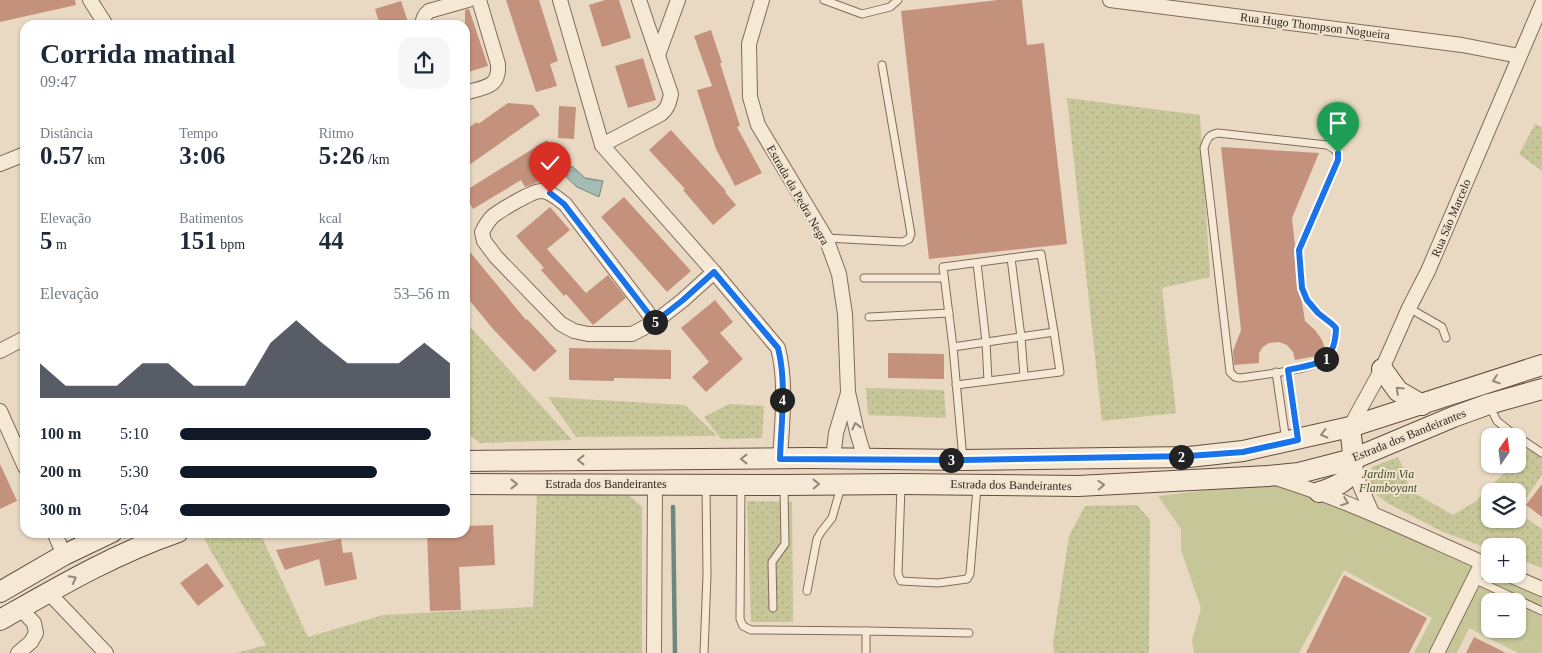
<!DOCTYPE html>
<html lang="pt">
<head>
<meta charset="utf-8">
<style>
  :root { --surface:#fff; --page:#f6f6f7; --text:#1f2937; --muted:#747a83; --accent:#111827 }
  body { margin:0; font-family:Georgia,serif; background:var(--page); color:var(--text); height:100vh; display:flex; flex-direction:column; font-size:19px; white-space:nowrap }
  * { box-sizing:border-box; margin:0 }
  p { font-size:16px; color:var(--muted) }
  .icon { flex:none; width:28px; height:28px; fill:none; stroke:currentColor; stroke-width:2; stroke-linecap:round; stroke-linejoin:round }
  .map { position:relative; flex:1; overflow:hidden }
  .side { position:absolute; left:20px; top:20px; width:450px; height:518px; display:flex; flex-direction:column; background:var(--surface); border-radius:15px; box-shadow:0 1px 4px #0004 }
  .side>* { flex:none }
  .needle { width:32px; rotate:14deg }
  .fabs { position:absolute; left:1481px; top:428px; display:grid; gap:10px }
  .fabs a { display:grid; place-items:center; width:45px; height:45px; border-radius:10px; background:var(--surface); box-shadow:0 1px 4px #0004; font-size:25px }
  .pin { position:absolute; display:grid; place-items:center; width:42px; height:42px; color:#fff; margin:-51px -21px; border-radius:50% 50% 50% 0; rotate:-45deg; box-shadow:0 0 5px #0007 }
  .pin .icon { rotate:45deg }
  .km { position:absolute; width:25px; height:25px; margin:-12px; border-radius:50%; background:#222; color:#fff; font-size:14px; line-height:25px; text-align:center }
  .round { display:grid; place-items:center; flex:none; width:52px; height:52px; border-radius:15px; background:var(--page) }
  .headline { display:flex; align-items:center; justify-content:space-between; height:85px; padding:0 20px }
  h1 { font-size:28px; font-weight:800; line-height:38px }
  .figures { display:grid; grid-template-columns:repeat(3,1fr); gap:8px; height:85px; padding:5px 20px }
  .figures div { display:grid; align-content:center }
  .figures b { font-size:25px; font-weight:800 }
  .figures small { font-size:14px; font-weight:400 }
  .figures p { font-size:14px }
  .chart { height:140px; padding:10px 20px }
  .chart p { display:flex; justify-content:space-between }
  .chart svg { width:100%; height:90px; margin-top:5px; fill:var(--accent); opacity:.7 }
  ul { padding:0 20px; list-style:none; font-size:16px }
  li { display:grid; grid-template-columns:80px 60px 1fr; align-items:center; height:38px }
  li i { height:12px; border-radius:6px; background:var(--accent) }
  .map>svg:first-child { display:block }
  .grass { fill:#c6c698; fill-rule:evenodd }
  .park { fill:url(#park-dots) }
  .water { fill:url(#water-ripples); stroke:#6d897f }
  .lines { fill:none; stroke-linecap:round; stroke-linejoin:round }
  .stream { stroke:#6d897f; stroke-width:4.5 }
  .building { fill:#c4927c }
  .lane-casing { stroke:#826b5c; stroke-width:9 }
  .street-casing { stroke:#826b5c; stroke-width:16 }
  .secondary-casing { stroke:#634d3f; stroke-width:22 }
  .lane { stroke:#f5e8d5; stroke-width:7 }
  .street { stroke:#f5e8d5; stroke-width:14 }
  .secondary { stroke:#f5e8d5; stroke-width:20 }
  .oneway { stroke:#94877a }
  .route-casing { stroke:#fff; stroke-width:10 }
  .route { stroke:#1a73e8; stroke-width:6 }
  .labels { text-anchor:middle; stroke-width:4; stroke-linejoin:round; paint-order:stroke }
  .street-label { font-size:12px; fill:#33261e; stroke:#f1e5d2 }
  .park-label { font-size:12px; font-style:italic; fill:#484d27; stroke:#f1e5d2 }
</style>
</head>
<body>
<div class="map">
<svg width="1542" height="653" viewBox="0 0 1542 653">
  <defs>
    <pattern id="park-dots" width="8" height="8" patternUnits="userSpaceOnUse" patternTransform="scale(1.25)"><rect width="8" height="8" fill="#c6c698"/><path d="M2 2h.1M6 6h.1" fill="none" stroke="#abaa83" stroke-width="1.8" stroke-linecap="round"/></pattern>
    <pattern id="water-ripples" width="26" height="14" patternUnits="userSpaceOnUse" patternTransform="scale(1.25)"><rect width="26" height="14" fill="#a5bcb3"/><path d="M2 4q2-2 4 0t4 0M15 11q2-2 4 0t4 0" fill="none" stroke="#8ea19a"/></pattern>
  </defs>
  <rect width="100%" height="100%" fill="#e9d9c3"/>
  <path class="grass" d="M 1244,486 L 1276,486 L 1324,498 L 1490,572 L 1490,574 L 1494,574 L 1542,596 L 1542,653 L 1518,653 L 1469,628 L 1457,653 L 1414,653 L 1432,618 L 1344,570 L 1299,653 L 1194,653 L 1192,640 L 1201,608 L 1181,550 L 1181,529 L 1158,496 ZM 1490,601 L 1518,601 L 1518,629 L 1490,629 Z"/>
  <g class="park">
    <path d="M 1067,98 L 1200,115 L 1210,277 L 1162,288 L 1176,413 L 1102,421 Z"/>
    <path d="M 1535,124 L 1542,127 L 1542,171 L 1519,154 Z"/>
    <path d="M 465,321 L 572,440 L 480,443 L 465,432 Z"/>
    <path d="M 866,388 L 944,390 L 946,418 L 868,415 Z"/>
    <path d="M 548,397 L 685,405 L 717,436 L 576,437 Z"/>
    <path d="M 729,404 L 764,406 L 762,438 L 721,439 L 704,417 Z"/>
    <path d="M 1529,447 L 1542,458 L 1542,475 L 1518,510 L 1518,491 L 1490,491 L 1490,519 L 1518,519 L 1518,513 L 1542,529 L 1542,568 L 1518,559 L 1518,546 L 1490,546 L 1490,549 L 1443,532 L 1389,504 L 1368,489 L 1372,467 L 1398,457 L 1405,471 L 1409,490 L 1453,515 L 1475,502 L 1513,464 L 1518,464 L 1518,459 Z"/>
    <path d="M 537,493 L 630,496 L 642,507 L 642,653 L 236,653 L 266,645 L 204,539 L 223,533 L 260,533 L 308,637 L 383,615 L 533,607 Z"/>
    <path d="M 747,501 L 792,502 L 793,622 L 751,622 Z"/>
    <path d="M 1137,505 L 1150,520 L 1149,653 L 1054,653 L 1053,642 L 1069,536 L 1085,506 Z"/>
  </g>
  <path class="water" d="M 572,166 L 585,178 L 603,181 L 599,197 L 577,187 L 563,174 Z"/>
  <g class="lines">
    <path class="stream" d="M 673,507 L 675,653"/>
  </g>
  <g class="building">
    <path d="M 0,0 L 75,0 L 76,5 L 0,22 Z"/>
    <path d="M 506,0 L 539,0 L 558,61 L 550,64 L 557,86 L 536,92 Z"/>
    <path d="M 605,0 L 619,0 L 631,38 L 602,47 L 589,5 Z"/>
    <path d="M 998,0 L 1022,0 L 1027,45 L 1044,43 L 1067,244 L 929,259 L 901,11 Z"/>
    <path d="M 401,1 L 409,25 L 380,25 L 375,9 Z"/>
    <path d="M 469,9 L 488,66 L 465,73 L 465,10 Z"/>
    <path d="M 711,30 L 722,63 L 720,63 L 740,126 L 737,127 L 762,173 L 735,186 L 716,149 L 697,90 L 712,86 L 694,36 Z"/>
    <path d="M 643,58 L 656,100 L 628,108 L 615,66 Z"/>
    <path d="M 508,103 L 533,105 L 540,115 L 465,168 L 465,130 L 477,122 L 478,124 Z"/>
    <path d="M 559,106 L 576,107 L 574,139 L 558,138 Z"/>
    <path d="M 671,130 L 726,191 L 725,192 L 736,205 L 713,225 L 683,190 L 685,189 L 649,150 Z"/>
    <path d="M 547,140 L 564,166 L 536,183 L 525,187 L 521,180 L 473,209 L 465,195 L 465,191 Z"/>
    <path d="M 1221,147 L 1319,153 L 1292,218 L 1295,246 L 1294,250 L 1297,288 L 1302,302 L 1305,321 L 1315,330 L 1322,340 L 1326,351 L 1322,355 L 1295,360 L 1293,352 L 1287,345 L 1279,342 L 1269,343 L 1263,347 L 1259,353 L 1259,363 L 1234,365 L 1233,351 L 1241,330 Z"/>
    <path d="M 624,197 L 691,271 L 667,292 L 601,217 Z"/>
    <path d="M 550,207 L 570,230 L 547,249 L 586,293 L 608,275 L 626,298 L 593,325 L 566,294 L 564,296 L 541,270 L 544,268 L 516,236 Z"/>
    <path d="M 465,246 L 526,320 L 527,319 L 557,351 L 534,372 L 493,329 L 465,295 Z"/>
    <path d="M 715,300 L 733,322 L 720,333 L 743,359 L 706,392 L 692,377 L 709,362 L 681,328 Z"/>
    <path d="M 569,348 L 671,350 L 671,379 L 614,378 L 614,381 L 569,380 Z"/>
    <path d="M 888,353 L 944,354 L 944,379 L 888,378 Z"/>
    <path d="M 0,464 L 17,501 L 0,509 Z"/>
    <path d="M 1542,484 L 1542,517 L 1526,505 Z"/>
    <path d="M 493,525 L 495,565 L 459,567 L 461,610 L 430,611 L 427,532 L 465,532 L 465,526 Z"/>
    <path d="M 341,539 L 343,553 L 352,552 L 357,579 L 325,586 L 319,559 L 285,570 L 276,550 Z"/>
    <path d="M 207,563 L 224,586 L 198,606 L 180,583 Z"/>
    <path d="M 1344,575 L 1427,618 L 1409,653 L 1306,653 Z"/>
    <path d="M 1474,637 L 1506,653 L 1466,653 Z"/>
  </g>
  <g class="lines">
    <defs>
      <g id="lane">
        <path d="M 824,0 L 862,14 L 890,7 L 898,0"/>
        <path d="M 1218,133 L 1327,145 C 1335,149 1338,151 1338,160 L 1299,250 L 1302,287 L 1307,300 L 1318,313 L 1332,324 L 1336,328 C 1335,337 1334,351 1327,358 C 1315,370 1258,375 1240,378 L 1235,377 L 1230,372 L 1204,148 C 1207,139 1208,135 1218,133 Z"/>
        <path d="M 826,238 L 903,242 L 909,239 L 911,234 L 882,65"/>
        <path d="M 1011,258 L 1021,337 L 1024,376"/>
        <path d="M 977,263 L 986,342 L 988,381"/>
        <path d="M 864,278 L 944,278"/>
        <path d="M 1409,308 L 1442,327 L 1446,338"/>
        <path d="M 869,317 L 949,313"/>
        <path d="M 953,347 L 1054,332 L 1041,254 L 943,267 L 953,347 L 963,459"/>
        <path d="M 1288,370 L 1298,437"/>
        <path d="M 1276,372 L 1286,441"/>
        <path d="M 956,385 L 1060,372 L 1054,332"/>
        <path d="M 1489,405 L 1497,421 L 1516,436"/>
        <path d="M 1518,437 L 1542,453"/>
        <path d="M 741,486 L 740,619 L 743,626 L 751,630 L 866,631"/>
        <path d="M 901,486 L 898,574 L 901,581 L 938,583 L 967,579 L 970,574 L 977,487"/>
        <path d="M 1474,579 L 1542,611"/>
        <path d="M 807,591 L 817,539 L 821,532 L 832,518 L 841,487"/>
        <path d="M 773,608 L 772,562 L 785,544 L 784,488"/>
        <path d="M 704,653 L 707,575 L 706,486"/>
        <path d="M 866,653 L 866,631 L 969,633"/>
      </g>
      <g id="street">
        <path d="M 90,0 L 106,25"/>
        <path d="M 560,0 L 602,145 L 714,272 L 778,348 C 787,383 782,422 780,459"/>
        <path d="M 762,0 L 749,44 L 750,97 L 758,125 L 826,238 L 839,274 L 845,314 L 848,392 L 857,432 L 865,459"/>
        <path d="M 1110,0 L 1462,45 L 1519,56"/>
        <path d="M 422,25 C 423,19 424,15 429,11 L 468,0"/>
        <path d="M 658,55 L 678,0"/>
        <path d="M 465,93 C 484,87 500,88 498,64 L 479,0"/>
        <path d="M 602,145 L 661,114 C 668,108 669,103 671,94 L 639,0"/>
        <path d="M 0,164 L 25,154"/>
        <path d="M 655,322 L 565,204 C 558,199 550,191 541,191 C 532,191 501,210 493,216 C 488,221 485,226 482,232 L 484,241 L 496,257 L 561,324 L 574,331 L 588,334 L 632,334 L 655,322 L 683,300 L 714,272"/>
        <path d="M 0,351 L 25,338"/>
        <path d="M 0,411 L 25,467"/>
        <path d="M 1350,427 L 1382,369 L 1409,308 L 1428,271 L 1542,4"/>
        <path d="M 833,459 L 836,433 L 848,393"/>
        <path d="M 1354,462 L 1359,483 L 1372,513"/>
        <path d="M 1276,478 C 1350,501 1419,535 1490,566"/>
        <path d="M 54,532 L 64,555"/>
        <path d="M 1507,574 L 1542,589"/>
        <path d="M 48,592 L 106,653"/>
        <path d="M 18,653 L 31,642 L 36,633 L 34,623 L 20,608"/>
        <path d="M 654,653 L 655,484"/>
        <path d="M 1437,653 L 1482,563"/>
      </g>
      <g id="secondary">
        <path d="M 1382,369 L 1398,391 L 1422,405"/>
        <path d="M 465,461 L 809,458 L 963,460 L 1189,457 L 1243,451 L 1350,427 L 1542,365"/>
        <path d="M 465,484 L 784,485 L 901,484 L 1078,486 L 1268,476 L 1299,473 L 1353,459 L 1453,417 L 1489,404 L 1542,389"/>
        <path d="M 1319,492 C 1361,480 1354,465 1350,427"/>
        <path d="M 0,592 L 64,555 L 112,532"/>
        <path d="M 0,620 C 58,587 114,554 178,532"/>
      </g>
    </defs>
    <use href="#lane" class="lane-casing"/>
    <use href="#street" class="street-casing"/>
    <use href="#secondary" class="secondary-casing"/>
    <use href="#lane" class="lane"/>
    <use href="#street" class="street"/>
    <use href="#secondary" class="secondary"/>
  </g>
  <defs><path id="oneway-chevron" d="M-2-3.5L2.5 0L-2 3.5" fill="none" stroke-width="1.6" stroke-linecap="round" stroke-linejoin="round" transform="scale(1.25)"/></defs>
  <g class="oneway">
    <use href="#oneway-chevron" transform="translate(1496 380) rotate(161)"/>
    <use href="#oneway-chevron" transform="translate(1399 390) rotate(-137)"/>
    <use href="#oneway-chevron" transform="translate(856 426) rotate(-104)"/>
    <use href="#oneway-chevron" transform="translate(1324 434) rotate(166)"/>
    <use href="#oneway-chevron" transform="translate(744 459) rotate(180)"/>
    <use href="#oneway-chevron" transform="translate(581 460) rotate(180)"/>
    <use href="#oneway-chevron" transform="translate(514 484)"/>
    <use href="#oneway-chevron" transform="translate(816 484) rotate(-1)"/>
    <use href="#oneway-chevron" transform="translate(1101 485) rotate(-3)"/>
    <use href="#oneway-chevron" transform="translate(1345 502) rotate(21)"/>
    <use href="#oneway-chevron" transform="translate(73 579) rotate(-28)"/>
  </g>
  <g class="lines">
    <defs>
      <path id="route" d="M 550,193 L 564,204 L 655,322 L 683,300 L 714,272 L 778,348 C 787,383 781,423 780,459 L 963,460 L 1189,456 L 1243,452 L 1298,440 L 1288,370 C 1318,363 1335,365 1336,328 L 1332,324 L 1318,313 L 1307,300 L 1302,288 L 1299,250 L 1338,160 L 1338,153"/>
    </defs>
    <use href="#route" class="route-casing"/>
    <use href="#route" class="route"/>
  </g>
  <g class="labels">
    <g class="street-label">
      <text transform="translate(1315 26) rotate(7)" y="4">Rua Hugo Thompson Nogueira</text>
      <text transform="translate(798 195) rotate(60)" y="4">Estrada da Pedra Negra</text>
      <text transform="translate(1451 218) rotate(-67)" y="4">Rua São Marcelo</text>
      <text transform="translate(1409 435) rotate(-22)" y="4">Estrada dos Bandeirantes</text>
      <text x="606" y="488">Estrada dos Bandeirantes</text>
      <text transform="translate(1011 485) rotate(1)" y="4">Estrada dos Bandeirantes</text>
    </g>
    <g class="park-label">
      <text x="1388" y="478">Jardim Via<tspan x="1388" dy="14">Flamboyant</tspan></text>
    </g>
  </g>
</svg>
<div class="fabs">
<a><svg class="needle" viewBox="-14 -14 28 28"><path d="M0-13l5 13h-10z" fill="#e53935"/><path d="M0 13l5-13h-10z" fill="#747a83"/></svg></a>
<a><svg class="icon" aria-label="layers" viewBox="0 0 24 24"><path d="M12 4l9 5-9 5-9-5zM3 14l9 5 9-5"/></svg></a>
<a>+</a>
<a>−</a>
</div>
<div class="pin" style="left:1338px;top:153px;background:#1e9e55"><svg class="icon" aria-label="arrive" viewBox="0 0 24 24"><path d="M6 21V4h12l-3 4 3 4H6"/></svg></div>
<div class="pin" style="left:550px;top:193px;background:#d93025"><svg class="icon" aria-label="check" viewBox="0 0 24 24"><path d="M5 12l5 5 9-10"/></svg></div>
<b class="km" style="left:1326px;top:359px">1</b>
<b class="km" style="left:1181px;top:457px">2</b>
<b class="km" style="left:951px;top:460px">3</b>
<b class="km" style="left:782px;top:400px">4</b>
<b class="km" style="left:655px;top:322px">5</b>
<section class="side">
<div class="headline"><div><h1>Corrida matinal</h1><p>09:47</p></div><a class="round"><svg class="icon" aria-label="share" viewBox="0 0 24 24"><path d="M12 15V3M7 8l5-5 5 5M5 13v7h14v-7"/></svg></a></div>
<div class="figures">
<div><p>Distância</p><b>0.57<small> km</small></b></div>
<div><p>Tempo</p><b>3:06</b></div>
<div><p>Ritmo</p><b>5:26<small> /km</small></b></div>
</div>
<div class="figures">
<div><p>Elevação</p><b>5<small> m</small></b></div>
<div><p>Batimentos</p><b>151<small> bpm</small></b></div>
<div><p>kcal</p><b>44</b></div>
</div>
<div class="chart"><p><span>Elevação</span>53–56 m</p>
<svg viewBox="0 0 160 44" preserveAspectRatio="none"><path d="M0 44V27L10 38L20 38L30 38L40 27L50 27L60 38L70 38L80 38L90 17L100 6L110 17L120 27L130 27L140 27L150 17L160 27V44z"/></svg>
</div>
<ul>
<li><b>100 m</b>5:10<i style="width:93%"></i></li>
<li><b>200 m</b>5:30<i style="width:73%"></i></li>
<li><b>300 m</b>5:04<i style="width:100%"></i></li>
</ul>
</section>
</div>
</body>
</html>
